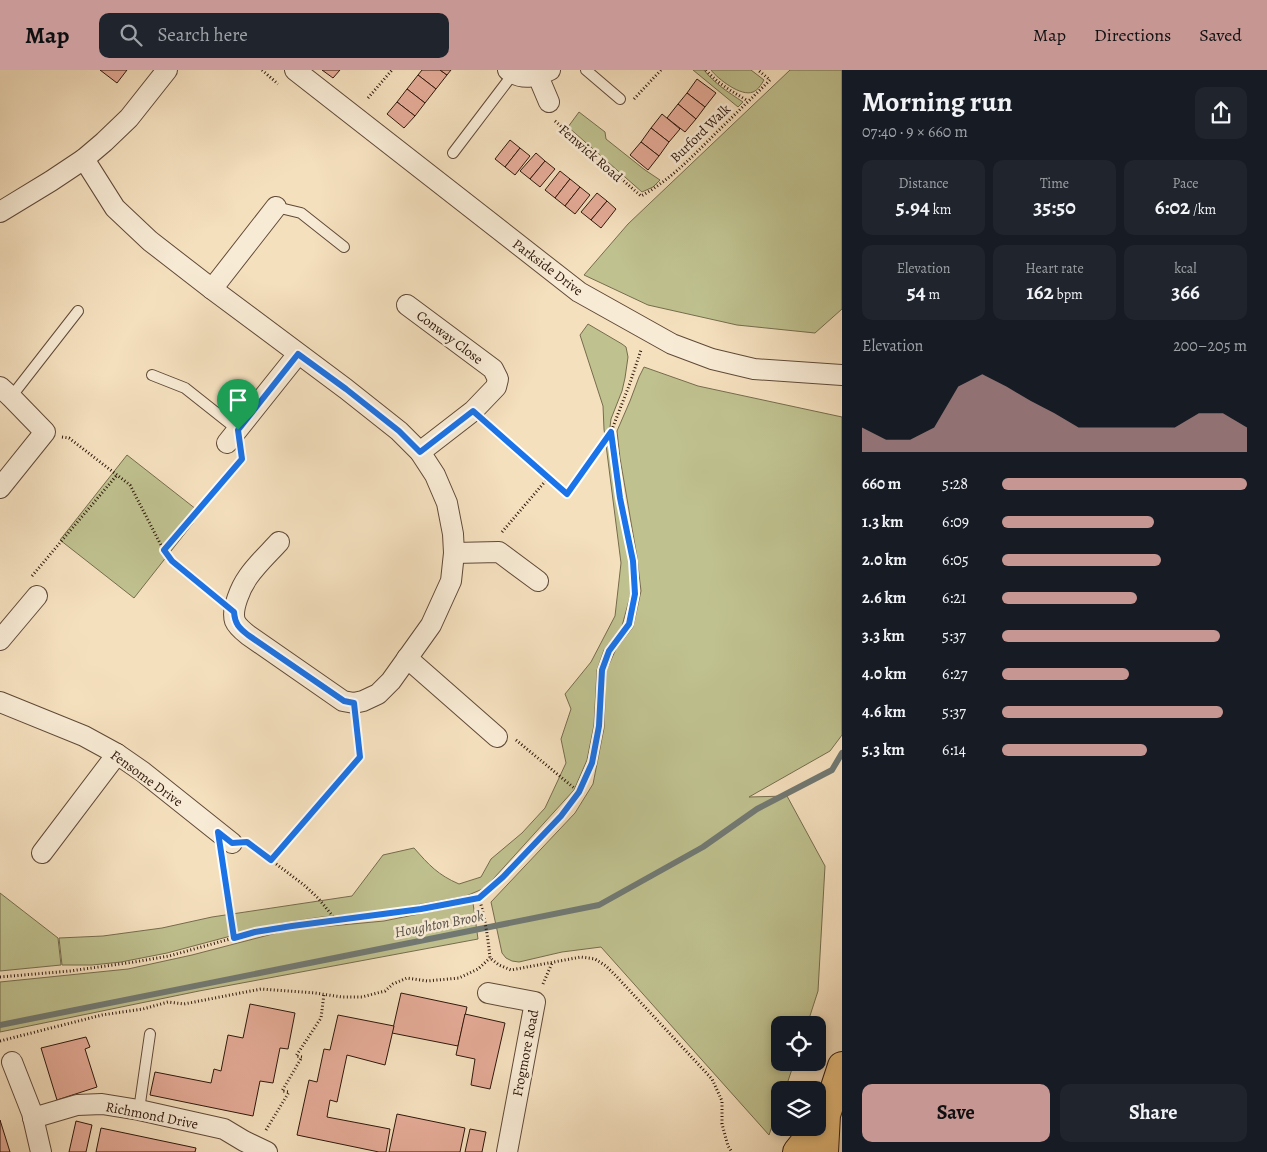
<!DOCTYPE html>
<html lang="en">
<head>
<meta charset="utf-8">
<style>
  :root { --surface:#171b24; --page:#20242c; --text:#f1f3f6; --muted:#9ea1a6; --accent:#c59692 }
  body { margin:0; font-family:Alegreya,serif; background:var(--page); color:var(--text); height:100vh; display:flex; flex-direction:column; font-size:19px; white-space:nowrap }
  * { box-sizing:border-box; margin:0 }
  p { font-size:16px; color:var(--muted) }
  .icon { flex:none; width:28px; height:28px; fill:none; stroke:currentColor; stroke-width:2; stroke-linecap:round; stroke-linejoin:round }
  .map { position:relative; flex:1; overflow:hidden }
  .side { display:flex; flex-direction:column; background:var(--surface); width:425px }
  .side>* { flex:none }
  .controls { position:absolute; left:771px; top:946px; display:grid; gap:10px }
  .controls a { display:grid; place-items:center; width:55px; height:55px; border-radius:10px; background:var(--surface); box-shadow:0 2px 8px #0003; font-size:25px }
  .pin { position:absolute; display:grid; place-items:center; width:42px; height:42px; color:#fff; margin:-51px -21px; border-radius:50% 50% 50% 0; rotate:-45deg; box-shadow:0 0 5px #0007 }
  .pin .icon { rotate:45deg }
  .round { display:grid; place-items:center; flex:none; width:52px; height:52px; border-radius:10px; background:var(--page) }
  .overview { display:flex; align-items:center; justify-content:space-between; height:85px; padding:0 20px }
  h1 { font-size:28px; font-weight:700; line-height:38px }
  .stats { display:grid; grid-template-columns:repeat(3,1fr); gap:8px; height:85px; padding:5px 20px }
  .stats div { display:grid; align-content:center; border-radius:10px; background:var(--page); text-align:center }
  .stats b { font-size:21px; font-weight:700 }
  .stats small { font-size:14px; font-weight:400 }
  .stats p { font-size:14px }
  .chart { height:140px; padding:10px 20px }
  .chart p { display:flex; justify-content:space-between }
  .chart svg { width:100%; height:90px; margin-top:5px; fill:var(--accent); opacity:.7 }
  .action { display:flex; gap:10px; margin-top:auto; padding:10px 20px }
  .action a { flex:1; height:58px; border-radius:10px; background:var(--accent); color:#111; font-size:20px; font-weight:700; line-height:58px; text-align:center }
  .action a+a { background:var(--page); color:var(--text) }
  ul { padding:0 20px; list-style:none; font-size:16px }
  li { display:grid; grid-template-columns:80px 60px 1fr; align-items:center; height:38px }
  li i { height:12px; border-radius:6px; background:var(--accent) }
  header { display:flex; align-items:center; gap:30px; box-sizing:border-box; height:70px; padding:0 25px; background:var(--accent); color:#111 }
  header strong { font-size:24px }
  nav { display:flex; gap:28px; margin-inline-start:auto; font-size:18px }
  .search { width:350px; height:45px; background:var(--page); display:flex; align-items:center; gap:12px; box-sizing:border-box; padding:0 18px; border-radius:10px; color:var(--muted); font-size:19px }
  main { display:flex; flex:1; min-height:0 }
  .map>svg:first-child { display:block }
  .green { fill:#bfc18f; stroke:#766c4d }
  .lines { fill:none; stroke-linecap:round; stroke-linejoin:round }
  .stream { stroke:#717973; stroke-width:6 }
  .building { fill:#e5ab97; stroke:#2e170b }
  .service-casing { stroke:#604938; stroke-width:12 }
  .minor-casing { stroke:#604938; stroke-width:22 }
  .primary-casing { stroke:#2e170b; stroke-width:30 }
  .path { stroke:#2e170b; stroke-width:3; stroke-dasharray:1 2.5; stroke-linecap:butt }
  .service { stroke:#f8ebd5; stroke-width:10 }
  .minor { stroke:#f8ebd5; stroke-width:20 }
  .primary { stroke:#eac07f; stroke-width:28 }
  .route-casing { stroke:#fff; stroke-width:10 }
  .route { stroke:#1a73e8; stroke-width:6 }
  .labels { text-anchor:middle; stroke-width:5; stroke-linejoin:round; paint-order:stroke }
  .street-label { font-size:14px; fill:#2e170b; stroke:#f8ebd5 }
  .water-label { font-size:15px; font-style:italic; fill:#555048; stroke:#f8ebd5 }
</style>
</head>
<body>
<header>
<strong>Map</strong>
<div class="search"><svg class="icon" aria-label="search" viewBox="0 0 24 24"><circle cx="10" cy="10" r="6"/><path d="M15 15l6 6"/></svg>Search here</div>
<nav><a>Map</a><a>Directions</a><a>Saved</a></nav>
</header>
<main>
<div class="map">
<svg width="842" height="1082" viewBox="0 0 842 1082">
  <rect width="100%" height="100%" fill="#f5e0be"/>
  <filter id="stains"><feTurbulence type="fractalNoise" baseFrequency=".004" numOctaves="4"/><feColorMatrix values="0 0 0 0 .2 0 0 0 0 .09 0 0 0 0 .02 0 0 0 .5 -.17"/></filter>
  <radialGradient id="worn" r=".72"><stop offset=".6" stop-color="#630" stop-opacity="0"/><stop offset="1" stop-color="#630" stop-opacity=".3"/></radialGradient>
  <g class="green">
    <path d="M 693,0 L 704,0 C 715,14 728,22 743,32 L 738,37 Z"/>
    <path d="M 711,0 L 751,0 L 764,10 C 761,15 758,20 753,22 C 741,27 718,9 711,0 Z"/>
    <path d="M 790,0 L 842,0 L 842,239 L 815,263 L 737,255 L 648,235 L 584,205 L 628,154 Z"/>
    <path d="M 579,42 L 605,62 L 606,69 L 645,100 L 660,110 L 653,117 L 642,122 L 568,57 Z"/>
    <path d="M 588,254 L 622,274 L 626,277 L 628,287 L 625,308 L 622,321 L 611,349 L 609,365 L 618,429 L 630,489 L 631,523 L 622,556 L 604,580 L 597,600 L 594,655 L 587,690 L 574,720 L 485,818 L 466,826 L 383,841 L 322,847 L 282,853 L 257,859 L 167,883 L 121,892 L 92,895 L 62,895 L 59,868 L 103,866 L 162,858 L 212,847 L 352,826 L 383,785 L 414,778 C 429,795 438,805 459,814 L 481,807 L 491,789 L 522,763 L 545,738 L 566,693 L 561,669 L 571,639 L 565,624 L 591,592 L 615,546 L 621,493 L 604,359 L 603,336 L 580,265 Z"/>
    <path d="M 644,297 L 698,316 L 842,347 L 842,665 L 830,681 L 749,727 L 787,726 L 825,796 L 818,921 L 807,955 L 780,955 L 780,992 L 794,993 L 785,1020 L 780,1020 L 780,1033 L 769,1065 L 601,877 L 562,882 L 519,892 L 512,891 L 506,888 L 502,883 L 491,832 L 575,743 L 593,714 L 604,658 L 606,601 L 616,579 L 633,557 L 641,521 L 637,487 L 620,388 L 617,361 L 630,331 L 639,307 Z"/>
    <path d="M 127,385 L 201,443 L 134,528 L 60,470 Z"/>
    <path d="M 0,823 L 58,868 L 61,895 L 0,901 Z"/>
    <path d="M 473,833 L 478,869 L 199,921 L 0,962 L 0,912 L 128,899 L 192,885 L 288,860 L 384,851 Z"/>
  </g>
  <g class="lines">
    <path class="stream" d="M 0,955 L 599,835 L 703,777 L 757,739 L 832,700 L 842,683"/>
  </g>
  <g class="building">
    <path d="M 100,0 L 127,0 L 117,13 Z"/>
    <path d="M 322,0 L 340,0 L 333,8 Z"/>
    <path d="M 422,0 L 440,0 L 447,5 L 436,19 L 418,5 Z"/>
    <path d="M 440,0 L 451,0 L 447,5 Z"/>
    <path d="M 418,5 L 436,19 L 425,33 L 407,19 Z"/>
    <path d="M 697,9 L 716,23 L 705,37 L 687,23 Z"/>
    <path d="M 407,19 L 425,33 L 415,46 L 397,32 Z"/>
    <path d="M 687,23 L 705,37 L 696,49 L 678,34 Z"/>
    <path d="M 397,32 L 415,46 L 404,58 L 387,44 Z"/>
    <path d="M 678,34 L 696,49 L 685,62 L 667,48 Z"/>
    <path d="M 662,44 L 680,59 L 669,72 L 651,58 Z"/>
    <path d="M 651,58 L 669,72 L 659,86 L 641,72 Z"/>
    <path d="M 510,70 L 520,78 L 505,97 L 495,89 Z"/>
    <path d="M 641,72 L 659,86 L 648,100 L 630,85 Z"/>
    <path d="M 520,78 L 530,86 L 515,105 L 505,97 Z"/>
    <path d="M 536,83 L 545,91 L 530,109 L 520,101 Z"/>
    <path d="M 545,91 L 555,99 L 540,117 L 530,109 Z"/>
    <path d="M 560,101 L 570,109 L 555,128 L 545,120 Z"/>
    <path d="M 570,109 L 580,117 L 565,136 L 555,128 Z"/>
    <path d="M 580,117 L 590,125 L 575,144 L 565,136 Z"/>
    <path d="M 597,123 L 607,131 L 591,150 L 581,142 Z"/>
    <path d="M 607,131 L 616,139 L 601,158 L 591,150 Z"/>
    <path d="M 401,923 L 467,937 L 458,976 L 392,963 Z"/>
    <path d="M 250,934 L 295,943 L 288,979 L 280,978 L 273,1013 L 260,1011 L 253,1046 L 150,1025 L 155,1002 L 211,1013 L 214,999 L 221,1001 L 228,965 L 243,968 Z"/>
    <path d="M 465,944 L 505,953 L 490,1019 L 471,1015 L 475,989 L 456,985 Z"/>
    <path d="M 338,945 L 394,956 L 385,995 L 347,985 L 337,1032 L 330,1030 L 327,1047 L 390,1059 L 386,1082 L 379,1082 L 297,1065 L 309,1010 L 317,1012 L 324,979 L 330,980 Z"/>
    <path d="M 86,967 L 90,977 L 85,979 L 97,1017 L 57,1030 L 41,978 Z"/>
    <path d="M 397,1044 L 465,1058 L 460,1082 L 389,1082 Z"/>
    <path d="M 0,1050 L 10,1082 L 0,1082 Z"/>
    <path d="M 76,1051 L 92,1055 L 86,1082 L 69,1082 Z"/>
    <path d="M 101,1058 L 196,1078 L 195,1082 L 96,1082 Z"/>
    <path d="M 470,1059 L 486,1062 L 482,1082 L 465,1082 Z"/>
  </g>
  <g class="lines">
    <defs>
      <g id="service">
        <path d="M 586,0 L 620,29"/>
        <path d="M 453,83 L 513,4"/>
        <path d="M 276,137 L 301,143 L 344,177"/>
        <path d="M 152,305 L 185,318 L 238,360"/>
        <path d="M 11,327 L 78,241"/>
        <path d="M 139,1040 L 150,964"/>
      </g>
      <g id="minor">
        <path d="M 295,0 L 579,222 L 672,274 L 712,289 L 754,299 L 842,305"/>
        <path d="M 508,0 C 522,11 536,7 550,0"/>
        <path d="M 538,6 L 549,32"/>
        <path d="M 84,89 L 115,138 L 150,171 L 212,219 L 346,319 L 399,361 L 420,382 L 435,405 L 447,433 L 453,464 L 454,483 L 451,511 L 431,555 L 391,611 L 378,624 L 363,631 L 354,633 L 343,631 L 248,565 C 243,561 237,556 235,551 C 231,539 241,517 248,507 C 257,494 269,483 279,472"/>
        <path d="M 0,142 L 51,111 L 84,89 L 104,72 L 129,48 L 167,0"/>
        <path d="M 212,219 L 276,137"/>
        <path d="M 407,235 L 493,299 L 498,309 L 496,317 L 473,341 L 420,382"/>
        <path d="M 0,317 L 11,327 L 45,362 L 0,418"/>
        <path d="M 227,373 L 298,284"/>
        <path d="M 454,483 L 499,482 L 538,511"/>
        <path d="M 0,570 L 37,526"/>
        <path d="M 407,588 L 497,667"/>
        <path d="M 0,632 L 84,666 L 117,684 L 143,702 L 232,773"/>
        <path d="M 42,783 L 117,684"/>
        <path d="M 488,923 L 535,932 L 507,1082"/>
        <path d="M 12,992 L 32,1043 L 41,1082"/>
        <path d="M 33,1048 L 77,1035 L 102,1034 L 139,1040 L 224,1059 L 244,1071 L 267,1082"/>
      </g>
      <g id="primary">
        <path d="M 797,1082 L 816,1058"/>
        <path d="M 824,1082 L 826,1045 L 842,996"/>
      </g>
    </defs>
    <use href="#service" class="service-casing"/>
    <use href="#minor" class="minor-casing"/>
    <use href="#primary" class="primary-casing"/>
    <g class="path">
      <path d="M 262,0 L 278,14"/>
      <path d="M 706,0 C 718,14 733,22 748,31"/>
      <path d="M 368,28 L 392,0"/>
      <path d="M 634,29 L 661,0"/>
      <path d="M 555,51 L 641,126 C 667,112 688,91 709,70 C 729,50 750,30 770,10 L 758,0"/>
      <path d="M 486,353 L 567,424 L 611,362"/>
      <path d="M 62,367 L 69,368 L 130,415 L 164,481 L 172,491 L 216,528"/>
      <path d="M 502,462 L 548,408"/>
      <path d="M 164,481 L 242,389 L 242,387"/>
      <path d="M 32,506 L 117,405"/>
      <path d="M 516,670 L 579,722"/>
      <path d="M 251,775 L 304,815 L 318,828 L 336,850"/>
      <path d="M 222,790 L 234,868"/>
      <path d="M 271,790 L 360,687 L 356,651"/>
      <path d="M 479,828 C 485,847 488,868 490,888 L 499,895 L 511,900 L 581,887 L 595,889 L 606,896 L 617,907 L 712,1009 L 722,1031 L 722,1054 L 728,1076 L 732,1082"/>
      <path d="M 0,907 L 70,901 L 134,892 L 169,886 L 255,862 L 292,856 L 383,845 L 455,833 L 479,828 L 503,807 L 561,746 L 579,722 L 592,693 L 599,655 L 601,601 L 609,581 L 629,553 L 635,524 L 633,491 L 620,428 L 611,362 L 630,313 L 641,280"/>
      <path d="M 543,914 L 552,893"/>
      <path d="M 0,971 L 102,945 L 143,939 L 168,932 L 184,934 L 261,919 L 315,923 L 342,927 L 362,927 L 385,921 L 393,914 L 407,908 L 427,911 L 459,908 L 478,899 L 490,888"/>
      <path d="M 266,1060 L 289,1022 L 282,1021 L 302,987 L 296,986 L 321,948 L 324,924"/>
    </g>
    <use href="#service" class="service"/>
    <use href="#minor" class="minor"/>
    <use href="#primary" class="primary"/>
  </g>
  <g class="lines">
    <defs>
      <path id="route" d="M 298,284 L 346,319 L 399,361 L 420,382 L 473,341 L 567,424 L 611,362 L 620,428 L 633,491 L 635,524 L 629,554 L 609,581 L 602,600 L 599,656 L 592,693 L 579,722 L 561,746 L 503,807 L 479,828 L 421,839 L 292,856 L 255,862 L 234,868 L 218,762 L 232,773 L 247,772 L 271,790 L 360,687 L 354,633 L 344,631 L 248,565 C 239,558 235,554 234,542 L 172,491 L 164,480 L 242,389 L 238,360 Z"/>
    </defs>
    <use href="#route" class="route-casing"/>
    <use href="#route" class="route"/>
  </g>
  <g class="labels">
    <g class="street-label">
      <text transform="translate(700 63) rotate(-44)" y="5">Burford Walk</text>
      <text transform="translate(591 83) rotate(41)" y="5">Fenwick Road</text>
      <text transform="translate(548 197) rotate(37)" y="5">Parkside Drive</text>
      <text transform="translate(450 267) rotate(37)" y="5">Conway Close</text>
      <text transform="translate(147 708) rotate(36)" y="5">Fensome Drive</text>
      <text transform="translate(525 983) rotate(-79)" y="5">Frogmore Road</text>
      <text transform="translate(152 1045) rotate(11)" y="5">Richmond Drive</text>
    </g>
    <g class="water-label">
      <text transform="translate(439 854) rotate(-11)" y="5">Houghton Brook</text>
    </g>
  </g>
  <rect width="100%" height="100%" filter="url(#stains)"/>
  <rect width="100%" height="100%" fill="url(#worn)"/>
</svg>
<div class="controls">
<a><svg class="icon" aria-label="locate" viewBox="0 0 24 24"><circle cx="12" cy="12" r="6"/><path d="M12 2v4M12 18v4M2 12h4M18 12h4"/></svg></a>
<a><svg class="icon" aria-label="layers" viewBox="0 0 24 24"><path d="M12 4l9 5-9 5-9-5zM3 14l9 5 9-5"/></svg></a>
</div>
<div class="pin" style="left:238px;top:360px;background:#1e9e55"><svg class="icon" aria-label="arrive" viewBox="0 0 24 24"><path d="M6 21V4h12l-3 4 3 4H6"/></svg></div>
</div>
<section class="side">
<div class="overview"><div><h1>Morning run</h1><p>07:40 · 9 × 660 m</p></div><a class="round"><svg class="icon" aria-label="share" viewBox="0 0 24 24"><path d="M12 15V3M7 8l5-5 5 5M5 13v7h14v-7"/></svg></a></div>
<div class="stats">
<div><p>Distance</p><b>5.94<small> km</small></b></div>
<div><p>Time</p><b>35:50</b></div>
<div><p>Pace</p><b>6:02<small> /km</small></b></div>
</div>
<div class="stats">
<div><p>Elevation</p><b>54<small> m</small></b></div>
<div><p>Heart rate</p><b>162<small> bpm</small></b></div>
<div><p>kcal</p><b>366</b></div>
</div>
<div class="chart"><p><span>Elevation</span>200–205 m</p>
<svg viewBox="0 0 160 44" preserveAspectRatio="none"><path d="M0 44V32L10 38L20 38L30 32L40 12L50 6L60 12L70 19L80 25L90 32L100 32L110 32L120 32L130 32L140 25L150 25L160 32V44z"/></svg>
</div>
<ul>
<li><b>660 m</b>5:28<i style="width:100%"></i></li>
<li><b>1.3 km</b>6:09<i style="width:62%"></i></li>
<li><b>2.0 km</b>6:05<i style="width:65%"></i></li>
<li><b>2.6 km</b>6:21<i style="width:55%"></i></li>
<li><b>3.3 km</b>5:37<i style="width:89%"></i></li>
<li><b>4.0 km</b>6:27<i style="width:52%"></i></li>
<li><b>4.6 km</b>5:37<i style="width:90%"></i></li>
<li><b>5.3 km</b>6:14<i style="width:59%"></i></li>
</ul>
<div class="action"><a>Save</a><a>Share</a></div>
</section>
</main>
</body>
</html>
